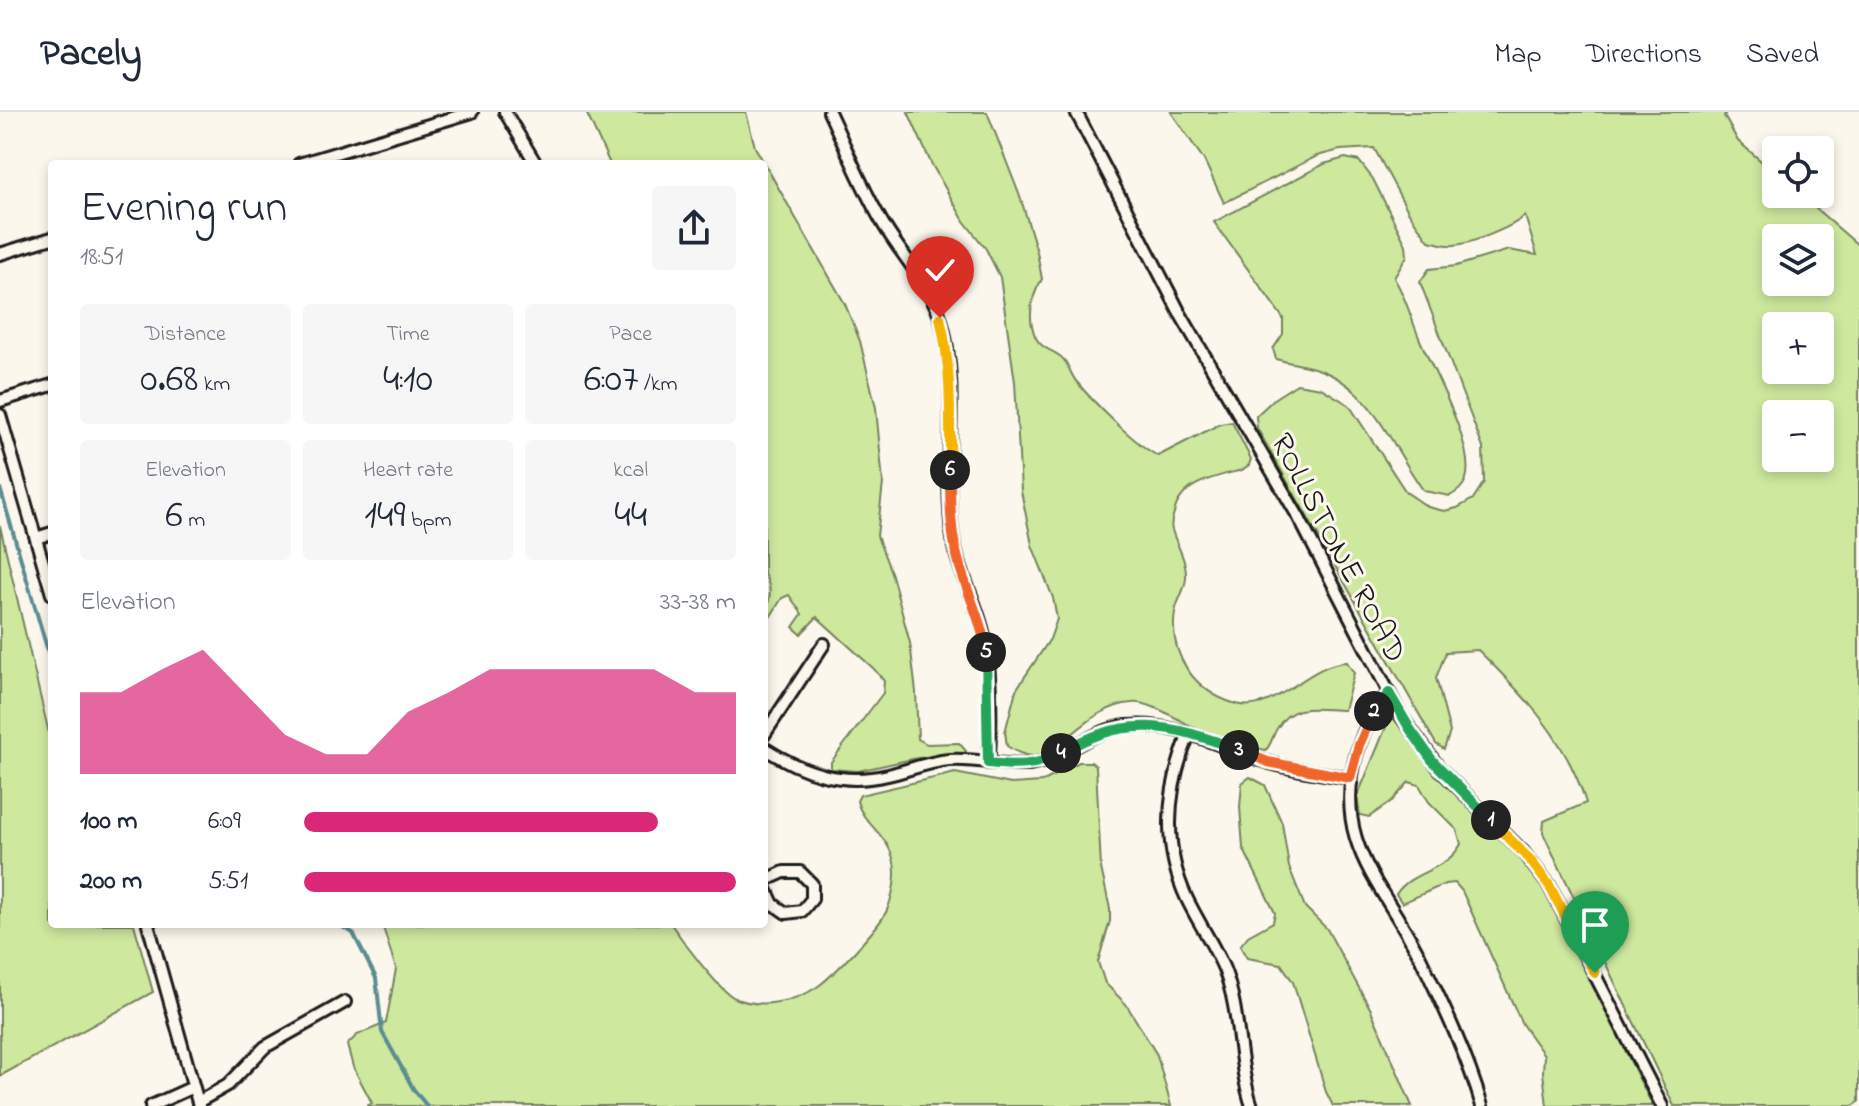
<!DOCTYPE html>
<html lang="en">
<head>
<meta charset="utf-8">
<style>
  :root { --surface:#fff; --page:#f6f6f7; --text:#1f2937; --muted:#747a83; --line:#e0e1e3; --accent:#db2777 }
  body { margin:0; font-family:"Indie Flower",sans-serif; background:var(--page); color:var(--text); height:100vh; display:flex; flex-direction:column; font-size:30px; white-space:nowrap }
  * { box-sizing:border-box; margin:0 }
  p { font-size:26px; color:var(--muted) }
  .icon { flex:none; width:44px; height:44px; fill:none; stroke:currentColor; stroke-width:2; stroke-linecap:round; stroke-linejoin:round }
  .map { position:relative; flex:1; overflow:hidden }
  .drawer { position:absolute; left:48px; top:48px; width:720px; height:768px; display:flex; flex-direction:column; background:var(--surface); border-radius:8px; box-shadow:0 4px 12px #0003 }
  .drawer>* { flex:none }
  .tools { position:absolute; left:1762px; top:24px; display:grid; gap:16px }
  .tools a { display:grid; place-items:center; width:72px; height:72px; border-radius:8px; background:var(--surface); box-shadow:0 4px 12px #0003; font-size:40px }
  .pin { position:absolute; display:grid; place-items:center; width:68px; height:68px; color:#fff; margin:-82px -34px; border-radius:50% 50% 50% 0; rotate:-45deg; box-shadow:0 0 8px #0007 }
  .pin .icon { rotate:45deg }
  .km { position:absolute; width:40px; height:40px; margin:-20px; border-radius:50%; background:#222; color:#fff; font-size:22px; line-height:40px; text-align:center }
  .round { display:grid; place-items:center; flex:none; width:84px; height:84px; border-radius:8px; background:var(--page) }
  .overview { display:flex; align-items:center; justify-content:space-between; height:136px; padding:0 32px }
  h1 { font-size:44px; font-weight:600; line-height:60px }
  .figures { display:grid; grid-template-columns:repeat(3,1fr); gap:12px; height:136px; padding:8px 32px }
  .figures div { display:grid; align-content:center; border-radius:8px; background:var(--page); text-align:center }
  .figures b { font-size:40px; font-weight:600 }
  .figures small { font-size:22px; font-weight:400 }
  .figures p { font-size:22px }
  .chart { height:224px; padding:16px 32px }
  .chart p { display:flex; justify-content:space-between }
  .chart svg { width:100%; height:144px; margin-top:8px; fill:var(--accent); opacity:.7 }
  ul { padding:0 32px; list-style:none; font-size:26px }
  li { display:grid; grid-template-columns:128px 96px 1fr; align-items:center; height:60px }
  li i { height:20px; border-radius:10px; background:var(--accent) }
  header { display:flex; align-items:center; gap:48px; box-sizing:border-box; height:112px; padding:0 40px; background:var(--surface); border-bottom:2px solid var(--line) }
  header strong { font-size:38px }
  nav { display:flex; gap:44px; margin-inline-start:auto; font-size:28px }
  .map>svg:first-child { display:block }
  .green { fill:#cee89e; stroke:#75825d; stroke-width:2; fill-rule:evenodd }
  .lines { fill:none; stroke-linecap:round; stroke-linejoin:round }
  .stream { stroke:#5c8c92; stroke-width:4 }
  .street-casing { stroke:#1c1c1c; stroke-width:16 }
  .street { stroke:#fbf7ec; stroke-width:10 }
  .split-1-casing { stroke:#fff; stroke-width:16 }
  .split-2-casing { stroke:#fff; stroke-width:16 }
  .split-3-casing { stroke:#fff; stroke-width:16 }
  .split-4-casing { stroke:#fff; stroke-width:16 }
  .split-5-casing { stroke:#fff; stroke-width:16 }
  .split-6-casing { stroke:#fff; stroke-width:16 }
  .split-7-casing { stroke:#fff; stroke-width:16 }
  .split-1 { stroke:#f5b400; stroke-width:10 }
  .split-2 { stroke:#22a559; stroke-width:10 }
  .split-3 { stroke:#f0652b; stroke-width:10 }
  .split-4 { stroke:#22a559; stroke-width:10 }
  .split-5 { stroke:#22a559; stroke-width:10 }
  .split-6 { stroke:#f0652b; stroke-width:10 }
  .split-7 { stroke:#f5b400; stroke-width:10 }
  .labels { text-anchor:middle; stroke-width:6; stroke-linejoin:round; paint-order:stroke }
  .street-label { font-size:32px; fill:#1c1c1c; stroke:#fbf7ec }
</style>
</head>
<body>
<header>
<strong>Pacely</strong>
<nav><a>Map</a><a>Directions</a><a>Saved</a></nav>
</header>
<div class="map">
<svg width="1859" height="994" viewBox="0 0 1859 994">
  <rect width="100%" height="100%" fill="#fbf7ec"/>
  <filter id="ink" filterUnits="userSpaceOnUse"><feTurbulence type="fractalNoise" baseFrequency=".0125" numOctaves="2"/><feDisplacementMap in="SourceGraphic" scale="16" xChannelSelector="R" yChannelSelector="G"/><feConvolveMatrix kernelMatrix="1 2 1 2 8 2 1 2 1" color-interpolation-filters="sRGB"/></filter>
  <g filter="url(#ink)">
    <g class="green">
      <path d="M 586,0 L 746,0 L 755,35 L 845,192 L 860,229 L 876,296 L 883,371 L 877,424 L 892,463 L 910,531 L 916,580 L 918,627 L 927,632 L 959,631 L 966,639 L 961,644 L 917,646 L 858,659 L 831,657 L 831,650 L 883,581 L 884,569 L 874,557 L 817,505 L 801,522 L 793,515 L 802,502 L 789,483 L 782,486 L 764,515 C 764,491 777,485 764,462 L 764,52 L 610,52 Z"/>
      <path d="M 908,0 L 987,0 L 1021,87 L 1037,140 L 1042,167 C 1031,185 1027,206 1036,226 C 1042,238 1057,239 1064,248 C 1069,254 1071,263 1076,269 C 1093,290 1135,332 1158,344 L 1220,312 L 1232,310 L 1251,347 L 1249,353 L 1242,358 C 1215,365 1181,370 1174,401 C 1172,407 1170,412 1172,418 C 1177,434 1187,449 1186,465 C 1186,477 1177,488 1175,500 C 1168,543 1195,580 1236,592 C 1275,603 1308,551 1347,550 L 1354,561 L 1344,598 C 1320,598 1293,589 1278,615 C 1272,623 1273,630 1266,638 C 1242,635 1216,626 1195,616 C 1178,608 1150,589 1132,591 C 1089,594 1065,639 1035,644 C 1026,645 1014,639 1007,634 L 1005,620 L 1016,578 L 1050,527 L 1057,507 L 1053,486 L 1032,433 L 1021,379 L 1015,270 L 1000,165 L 986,137 L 964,109 L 931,51 Z"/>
      <path d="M 1171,0 L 1726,0 L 1724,4 L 1738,29 L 1776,62 L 1776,82 L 1799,82 L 1859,134 L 1859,990 L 1853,994 L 1674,994 L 1543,721 L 1544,709 L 1586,691 C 1567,628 1524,583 1478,538 L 1446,540 L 1436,566 L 1450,620 L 1444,637 L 1436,632 L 1257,316 L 1256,304 L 1275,286 L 1297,272 L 1321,276 L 1349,293 L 1406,380 L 1428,395 L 1444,399 L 1457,396 L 1473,387 L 1484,370 L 1483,336 L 1420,170 L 1429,157 L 1456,154 L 1509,138 L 1537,143 L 1525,104 C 1512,115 1466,135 1448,133 C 1442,133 1435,130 1429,129 L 1409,101 L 1374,36 L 1340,38 L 1317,44 L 1224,91 L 1204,48 ZM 1820,126 L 1820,170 L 1776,170 L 1776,126 ZM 1776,214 L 1820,214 L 1820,258 L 1776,258 ZM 1776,302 L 1820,302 L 1820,346 L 1776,346 Z"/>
      <path d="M 1345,46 L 1359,49 L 1373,67 L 1406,133 L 1407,144 L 1394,166 C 1406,185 1411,207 1420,228 C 1433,259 1476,335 1466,367 C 1463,376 1457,380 1450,384 L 1424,379 C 1394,339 1375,281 1325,260 C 1310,253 1292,252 1276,247 L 1273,237 L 1283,222 L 1283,206 L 1214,110 L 1324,52 Z"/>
      <path d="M 0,414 L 52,634 L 52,812 L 134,812 L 153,880 L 0,964 Z"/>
      <path d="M 1395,606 C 1408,626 1422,647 1438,665 C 1464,694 1500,713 1523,745 C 1578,820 1609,912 1653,994 L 1547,994 L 1543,960 L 1544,943 L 1522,912 L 1462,779 L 1455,771 L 1445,772 L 1402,791 L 1396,782 C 1413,757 1446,760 1461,732 L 1457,718 L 1429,690 L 1419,673 L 1409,670 L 1392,689 L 1369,705 L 1360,703 L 1357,685 L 1388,610 Z"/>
      <path d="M 1079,650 L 1091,650 L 1096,654 L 1101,756 L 1110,797 L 1110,809 L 1098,850 L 1105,871 L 1126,892 L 1157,943 L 1171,994 L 367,994 L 372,991 L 353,955 L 347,933 L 357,923 L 386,911 L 396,857 L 382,812 L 671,812 C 682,828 719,879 735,886 C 759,897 795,890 817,875 C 833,864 880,815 887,798 C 891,789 895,772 895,762 C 896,725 863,715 857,689 L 860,683 L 955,661 L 1011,672 L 1042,670 Z"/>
      <path d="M 1250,665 L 1265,673 L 1282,711 L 1289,755 L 1305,795 L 1327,817 L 1371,898 L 1412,994 L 1333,994 L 1326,980 L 1293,870 L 1281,852 L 1247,846 L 1240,834 L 1248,824 L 1273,810 L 1275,801 L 1243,736 L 1240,695 L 1242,671 Z"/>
    </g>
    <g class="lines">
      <g class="stream">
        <path d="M 0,376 L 52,553"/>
        <path d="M 337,812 L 353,821 L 376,866 L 382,920 L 414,978 L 427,994"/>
      </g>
      <defs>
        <g id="street">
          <path d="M 505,0 L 536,52"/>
          <path d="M 829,0 C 847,38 863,79 885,115 C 903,145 931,174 941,208 C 961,279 942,354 953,426 C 958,460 977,490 984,524 C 991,558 992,617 988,651"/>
          <path d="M 1076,0 L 1181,203 L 1299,406 L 1401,604 L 1439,656 L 1523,740 L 1549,773 L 1662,994"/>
          <path d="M 299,52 L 472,0"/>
          <path d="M 0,142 L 52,126"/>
          <path d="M 0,289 L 52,273"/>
          <path d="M 0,303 L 52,482"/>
          <path d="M 36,426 L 52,421"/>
          <path d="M 1389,581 C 1373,596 1364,618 1357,640 C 1331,732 1383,771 1421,847 C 1444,895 1467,943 1482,994"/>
          <path d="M 1189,622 C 1167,676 1161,732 1187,787 C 1198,810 1214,833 1224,857 C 1241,900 1237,950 1252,994"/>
          <path d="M 764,623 L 824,532"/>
          <path d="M 764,636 C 803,661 842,674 888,663 C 909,658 928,650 949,648 C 976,646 1003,654 1030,653 C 1065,646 1090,618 1127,614 C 1179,609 1222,637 1270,651 C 1296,658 1323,662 1350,666"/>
          <path d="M 764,769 L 784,760 L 800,760 L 812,772 L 812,787 L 802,799 L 786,801 L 773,792 L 764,773"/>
          <path d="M 148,812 L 199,994"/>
          <path d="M 198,990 L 228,973 L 265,935 L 345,890"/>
          <path d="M 151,994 L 193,975"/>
        </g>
      </defs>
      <use href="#street" class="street-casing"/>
      <use href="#street" class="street"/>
    </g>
  </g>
  <g class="lines" filter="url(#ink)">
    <defs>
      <path id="split-1" d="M 1491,708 L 1530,748 L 1549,773 L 1595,861"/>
      <path id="split-2" d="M 1374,599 L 1389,581 L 1410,617 L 1432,648 L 1491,708"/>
      <path id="split-3" d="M 1239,638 L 1268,650 L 1350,666 L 1359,633 L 1374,599"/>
      <path id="split-4" d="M 1061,641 C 1125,601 1171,612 1239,638"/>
      <path id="split-5" d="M 986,540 L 988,651 C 1015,654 1037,655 1061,641"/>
      <path id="split-6" d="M 950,358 C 950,390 950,420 959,451 C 967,481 982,509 986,540"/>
      <path id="split-7" d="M 940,206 C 952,256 950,307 950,358"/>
    </defs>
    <use href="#split-1" class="split-1-casing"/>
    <use href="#split-2" class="split-2-casing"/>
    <use href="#split-3" class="split-3-casing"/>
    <use href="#split-4" class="split-4-casing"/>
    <use href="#split-5" class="split-5-casing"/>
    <use href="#split-6" class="split-6-casing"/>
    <use href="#split-7" class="split-7-casing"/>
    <use href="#split-1" class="split-1"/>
    <use href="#split-2" class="split-2"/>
    <use href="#split-3" class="split-3"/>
    <use href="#split-4" class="split-4"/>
    <use href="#split-5" class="split-5"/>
    <use href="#split-6" class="split-6"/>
    <use href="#split-7" class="split-7"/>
  </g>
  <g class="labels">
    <g class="street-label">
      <text transform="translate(1340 435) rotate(62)" y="11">ROLLSTONE ROAD</text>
    </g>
  </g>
</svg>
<div class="tools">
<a><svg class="icon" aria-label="locate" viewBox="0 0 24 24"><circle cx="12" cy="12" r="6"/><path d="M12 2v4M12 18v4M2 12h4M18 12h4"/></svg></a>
<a><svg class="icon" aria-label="layers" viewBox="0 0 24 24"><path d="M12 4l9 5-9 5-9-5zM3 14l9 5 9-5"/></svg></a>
<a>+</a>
<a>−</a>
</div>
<div class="pin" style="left:1595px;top:861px;background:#1e9e55"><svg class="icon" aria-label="arrive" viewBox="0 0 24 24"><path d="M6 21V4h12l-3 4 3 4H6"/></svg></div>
<div class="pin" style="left:940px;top:206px;background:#d93025"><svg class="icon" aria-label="check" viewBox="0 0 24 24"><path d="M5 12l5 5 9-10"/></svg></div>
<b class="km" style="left:1491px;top:708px">1</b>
<b class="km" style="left:1374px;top:599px">2</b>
<b class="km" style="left:1239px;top:638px">3</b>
<b class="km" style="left:1061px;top:641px">4</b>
<b class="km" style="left:986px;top:540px">5</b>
<b class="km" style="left:950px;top:358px">6</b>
<section class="drawer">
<div class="overview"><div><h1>Evening run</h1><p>18:51</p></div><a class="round"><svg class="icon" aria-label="share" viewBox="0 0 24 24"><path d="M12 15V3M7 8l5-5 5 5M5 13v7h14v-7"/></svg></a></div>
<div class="figures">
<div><p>Distance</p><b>0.68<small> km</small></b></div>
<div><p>Time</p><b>4:10</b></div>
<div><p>Pace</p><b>6:07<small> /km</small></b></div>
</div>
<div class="figures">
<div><p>Elevation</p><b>6<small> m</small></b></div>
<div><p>Heart rate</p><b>149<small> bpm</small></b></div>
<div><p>kcal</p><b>44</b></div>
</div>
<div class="chart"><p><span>Elevation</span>33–38 m</p>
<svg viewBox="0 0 160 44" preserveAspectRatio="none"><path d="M0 44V19L10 19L20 12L30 6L40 19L50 32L60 38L70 38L80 25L90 19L100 12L110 12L120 12L130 12L140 12L150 19L160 19V44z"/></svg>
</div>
<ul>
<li><b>100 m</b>6:09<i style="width:82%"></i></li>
<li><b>200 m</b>5:51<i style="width:100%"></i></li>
</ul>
</section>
</div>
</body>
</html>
